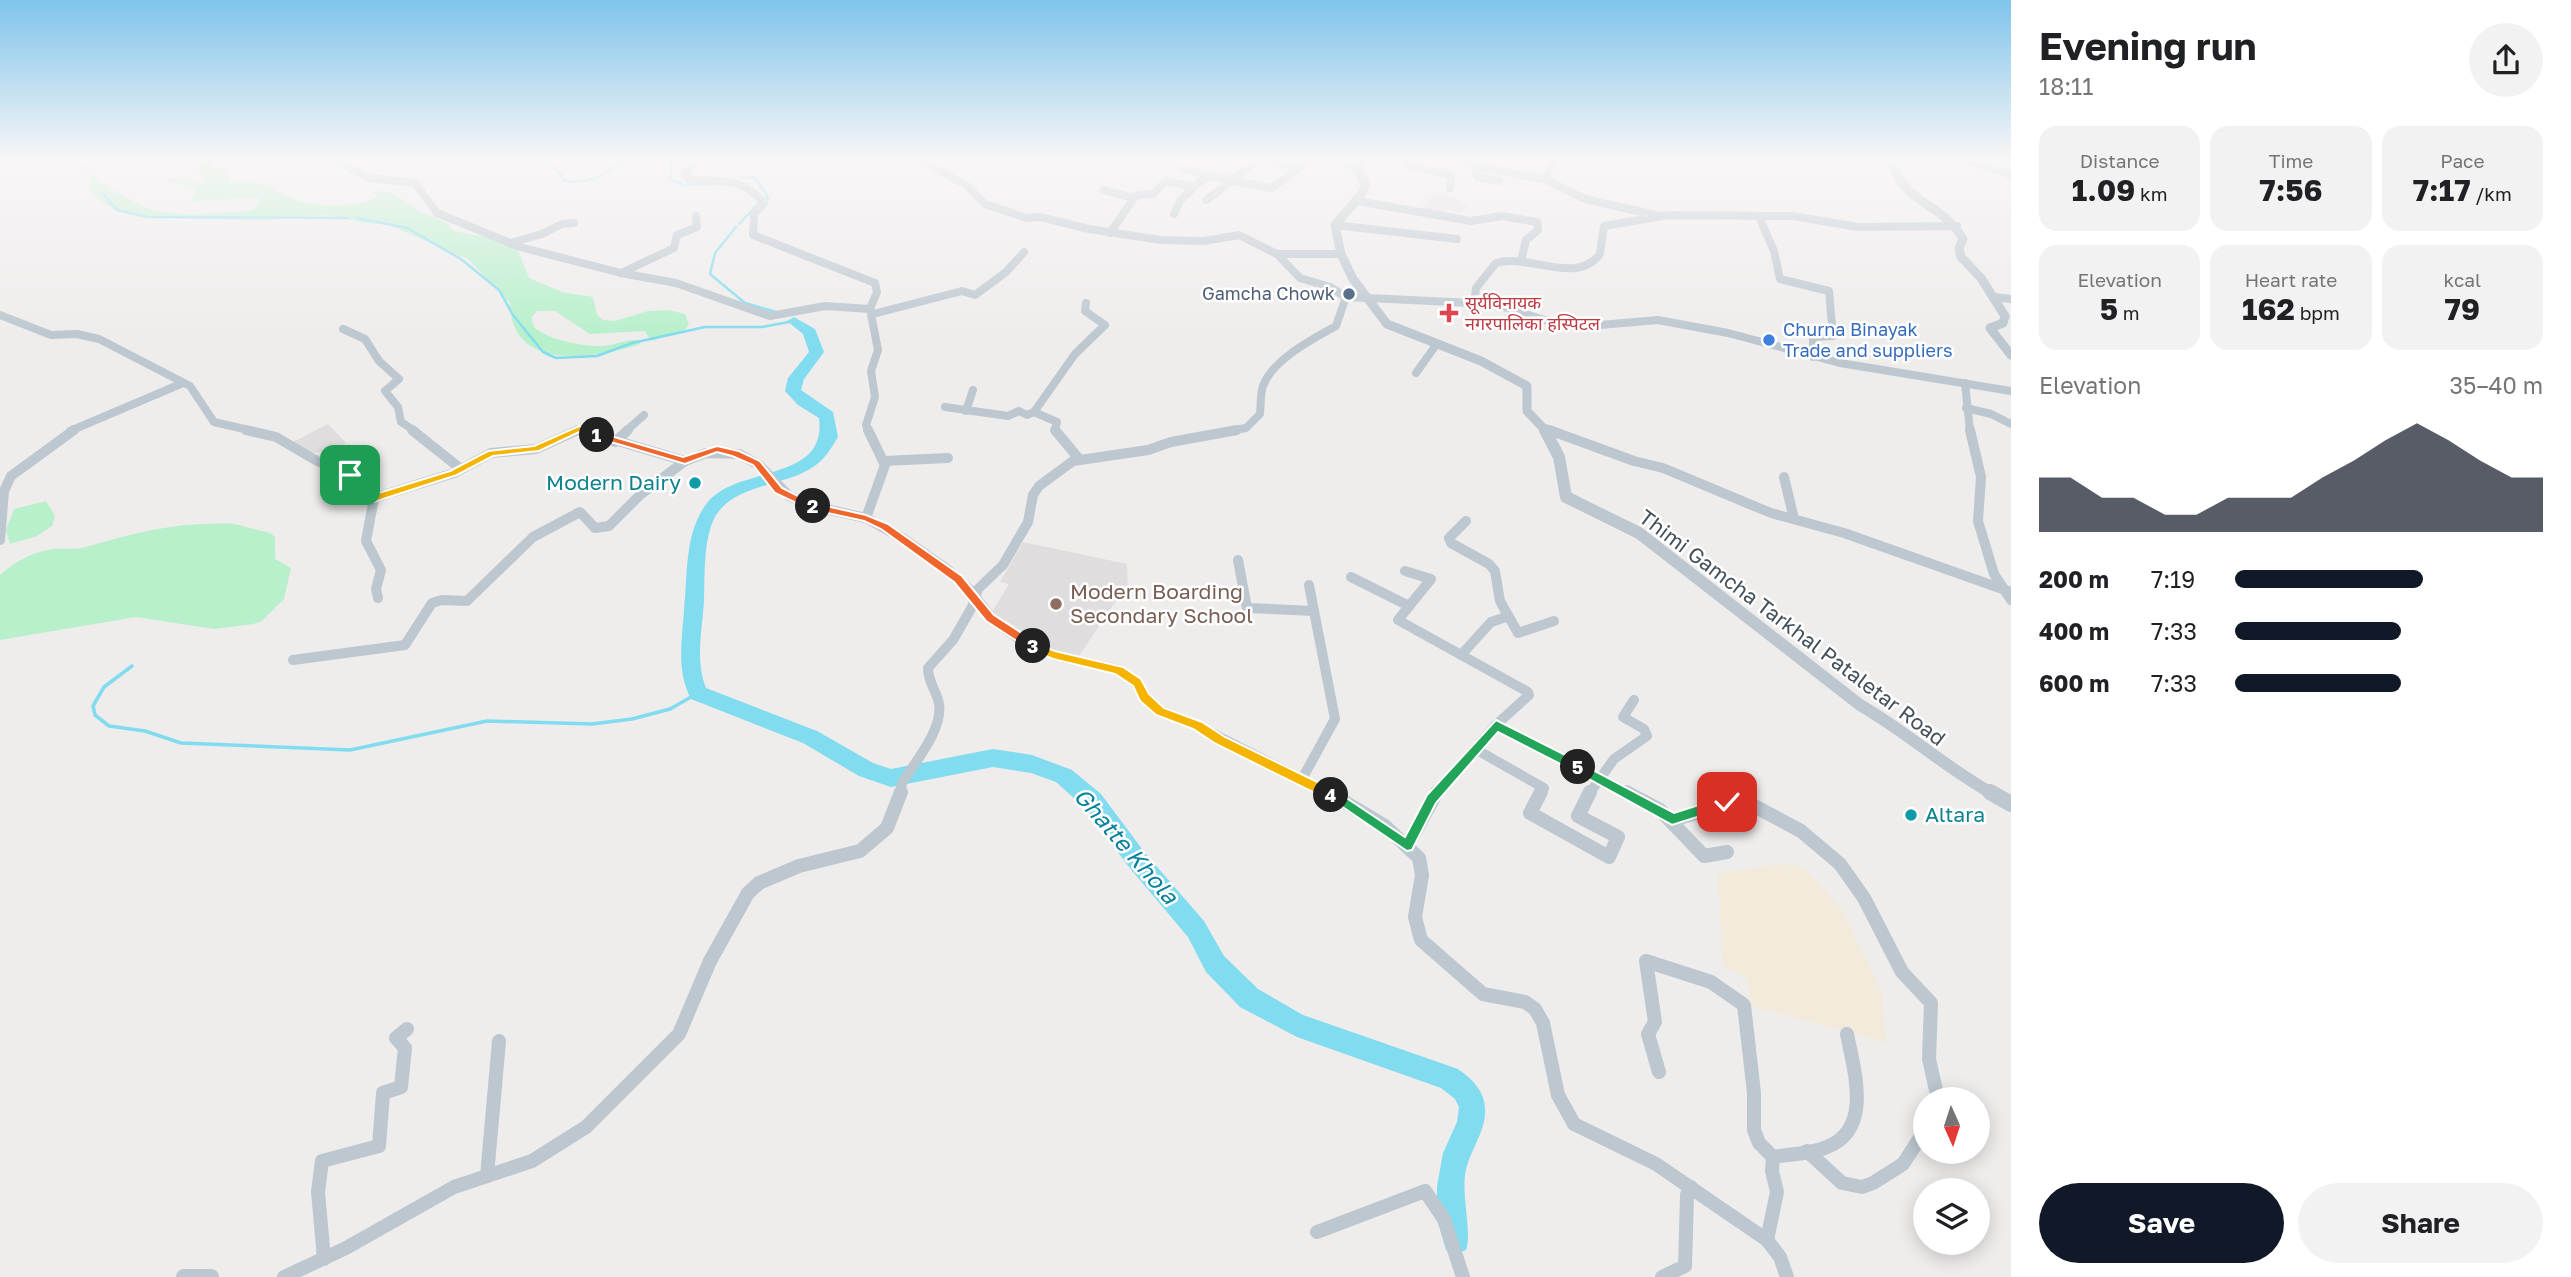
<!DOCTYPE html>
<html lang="en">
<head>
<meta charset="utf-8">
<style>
  :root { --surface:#fff; --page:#f2f2f2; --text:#202124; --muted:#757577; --accent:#111827 }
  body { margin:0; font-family:"Golos Text","Noto Sans Devanagari",sans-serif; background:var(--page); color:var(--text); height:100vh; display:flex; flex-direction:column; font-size:26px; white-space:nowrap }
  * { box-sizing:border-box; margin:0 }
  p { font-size:23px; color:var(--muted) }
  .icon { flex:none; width:38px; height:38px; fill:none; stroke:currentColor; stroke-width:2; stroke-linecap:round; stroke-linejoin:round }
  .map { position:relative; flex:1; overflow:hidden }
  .sheet { display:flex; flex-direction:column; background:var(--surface); width:560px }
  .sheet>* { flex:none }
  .needle { width:46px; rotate:177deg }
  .tools { position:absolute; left:1913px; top:1087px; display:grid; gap:14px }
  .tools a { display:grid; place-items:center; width:77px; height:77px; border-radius:50%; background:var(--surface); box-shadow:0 4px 18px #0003; font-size:35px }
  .pin { position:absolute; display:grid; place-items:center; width:60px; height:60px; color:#fff; margin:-30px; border-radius:14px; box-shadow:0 4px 10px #0006 }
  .km { position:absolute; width:35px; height:35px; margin:-18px; border-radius:50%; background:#222; color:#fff; font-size:19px; line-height:35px; text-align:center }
  .round { display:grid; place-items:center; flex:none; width:74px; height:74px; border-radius:37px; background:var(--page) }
  .head { display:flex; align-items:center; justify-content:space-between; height:119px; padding:0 28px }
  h1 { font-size:38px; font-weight:700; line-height:52px }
  .figures { display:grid; grid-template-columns:repeat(3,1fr); gap:10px; height:119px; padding:7px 28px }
  .figures div { display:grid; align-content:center; border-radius:18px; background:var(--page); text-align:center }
  .figures b { font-size:30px; font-weight:700 }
  .figures small { font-size:19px; font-weight:400 }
  .figures p { font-size:19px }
  .chart { height:196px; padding:14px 28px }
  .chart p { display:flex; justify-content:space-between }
  .chart svg { width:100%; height:126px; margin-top:7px; fill:var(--accent); opacity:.7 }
  .action { display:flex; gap:14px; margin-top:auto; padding:14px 28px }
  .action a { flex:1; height:80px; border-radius:42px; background:var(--accent); color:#fff; font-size:28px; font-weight:700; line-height:80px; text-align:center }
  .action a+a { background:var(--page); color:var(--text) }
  ul { padding:0 28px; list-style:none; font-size:23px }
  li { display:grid; grid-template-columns:112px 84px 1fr; align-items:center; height:52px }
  li i { height:18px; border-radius:9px; background:var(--accent) }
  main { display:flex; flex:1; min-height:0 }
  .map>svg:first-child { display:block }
  .education { fill:#e0ddde }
  .green { fill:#b7f0cb }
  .sand { fill:#f2eadb }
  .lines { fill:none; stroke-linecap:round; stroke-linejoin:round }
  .stream-far1 { stroke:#81dcef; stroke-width:2.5 }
  .stream { stroke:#81dcef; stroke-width:3.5 }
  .river { fill:#81dcef; fill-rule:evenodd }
  .minor-far2 { stroke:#bcc7cf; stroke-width:8 }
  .minor-far1 { stroke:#bcc7cf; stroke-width:10 }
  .minor { stroke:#bcc7cf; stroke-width:14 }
  .tertiary-far2 { stroke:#bcc7cf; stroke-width:9 }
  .tertiary-far1 { stroke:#bcc7cf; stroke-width:12 }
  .tertiary { stroke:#bcc7cf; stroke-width:16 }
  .split-1 { fill:#f5b400; stroke:#fff; stroke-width:2 }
  .split-2 { fill:#f0652b; stroke:#fff; stroke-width:2 }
  .split-3 { fill:#f0652b; stroke:#fff; stroke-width:2 }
  .split-4 { fill:#f5b400; stroke:#fff; stroke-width:2 }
  .split-5 { fill:#22a559; stroke:#fff; stroke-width:2 }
  .split-6 { fill:#22a559; stroke:#fff; stroke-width:2 }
  .service-dot { fill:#5c6f8a; stroke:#fff; stroke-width:2.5 }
  .health-dot { fill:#e0444e; stroke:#fff; stroke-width:2.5 }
  .shop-dot { fill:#3f7fe0; stroke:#fff; stroke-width:2.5 }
  .culture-dot { fill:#0f9aa8; stroke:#fff; stroke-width:2.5 }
  .education-dot { fill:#8d6e63; stroke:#fff; stroke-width:2.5 }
  .labels { text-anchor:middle; stroke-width:5; stroke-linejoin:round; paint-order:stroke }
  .far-service-label { font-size:18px; fill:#4e5e75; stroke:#fff; text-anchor:end }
  .far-health-label { font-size:18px; fill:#be3a42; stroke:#fff; text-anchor:start }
  .far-shop-label { font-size:18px; fill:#366cbe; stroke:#fff; text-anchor:start }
  .culture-label { font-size:21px; fill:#0d838f; stroke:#fff; text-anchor:end }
  .education-label { font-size:21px; fill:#785e54; stroke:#fff; text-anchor:start }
  .street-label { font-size:21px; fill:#44505a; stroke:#fff }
  .water-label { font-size:23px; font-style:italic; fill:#07819c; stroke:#fff }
</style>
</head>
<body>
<main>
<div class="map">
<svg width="2011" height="1277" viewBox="0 0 2011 1277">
  <rect width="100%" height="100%" fill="#efecec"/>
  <g class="education">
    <path d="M 1440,194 L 1456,199 L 1468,205 L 1460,213 L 1448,209 L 1442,216 L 1422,210 L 1433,195 Z"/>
    <path d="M 328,424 L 346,443 L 335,449 L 308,454 L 289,444 Z"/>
    <path d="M 1023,542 L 1127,564 L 1128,596 L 1120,595 L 1079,656 L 1055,652 L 992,612 L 1009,584 L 1000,582 Z"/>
  </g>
  <g class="green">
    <path d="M 192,158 L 215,158 L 212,168 L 228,169 L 230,182 C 237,182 245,180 252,182 C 268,185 278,192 292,198 C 315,209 357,208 378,196 L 373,191 L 390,191 L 417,210 L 447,223 L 453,231 L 491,238 L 518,250 L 529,278 L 562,292 L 593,297 L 597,315 L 603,320 L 615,321 L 648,311 L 669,310 L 685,314 L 689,324 L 685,330 L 651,341 L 645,331 L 590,334 L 555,311 L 537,311 L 531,318 L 534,327 C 547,340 585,347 603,346 C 616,345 630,337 642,341 L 638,345 C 594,358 511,373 510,303 L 468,259 L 386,224 L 363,223 L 329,215 L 263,220 L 139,217 C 120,214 103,205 89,191 L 90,173 L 81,168 L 86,165 C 94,171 96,181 104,185 C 118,192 131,201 147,208 C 174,218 211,213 239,212 L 252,210 L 259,204 L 259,199 L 255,198 L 191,201 L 196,190 L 167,181 C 180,174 191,185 204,181 Z"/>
    <path d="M 46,501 L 55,516 L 52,526 L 37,536 L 10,544 L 6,530 L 14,509 Z"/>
    <path d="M 235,524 L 270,533 L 275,537 L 275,559 L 291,568 L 284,599 L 262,621 L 253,624 L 214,629 L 136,617 L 0,640 L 0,575 C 15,561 33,552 53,549 C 64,548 75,550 86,547 C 136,532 181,521 235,524 Z"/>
  </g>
  <path class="sand" d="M 1778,864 L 1797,865 L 1807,871 L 1841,908 L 1881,990 L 1886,1043 L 1752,1006 L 1746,978 L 1722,965 L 1718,874 Z"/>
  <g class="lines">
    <g class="stream-far1">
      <path d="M 538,158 L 556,169 L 565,181 C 605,185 605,166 635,158"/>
      <path d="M 672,158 L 670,179 L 684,185 L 710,184"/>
      <path d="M 743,178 L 754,177 L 769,198 L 764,199"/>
      <path d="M 102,193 L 117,210 L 148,217 L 348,218"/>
      <path d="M 357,218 L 407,228 L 461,259 L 499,290 L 513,315 L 543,352 L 556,358 L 597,356 L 632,343 L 705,327 L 762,327 L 794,321"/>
      <path d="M 739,224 L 758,204"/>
      <path d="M 736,227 L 715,253 L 710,274 L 745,303 L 776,312"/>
    </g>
    <path class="stream" d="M 132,666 L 104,687 L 93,706 L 95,715 L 109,726 L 145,731 L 181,743 L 350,750 L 487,721 L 592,724 L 632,719 L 670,709 L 698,693"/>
    <path class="river" d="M 794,317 L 815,329 L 824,352 L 804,379 L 801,390 L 833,412 L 838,437 C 830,450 824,461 810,469 C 780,487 729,485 713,521 C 703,545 705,577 704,602 C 702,630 695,660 706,688 L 817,731 L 873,763 L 891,769 L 993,749 L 1032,755 L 1072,770 L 1101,794 L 1145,853 L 1204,921 L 1224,956 L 1258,989 L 1303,1015 L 1458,1069 C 1472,1079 1484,1090 1485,1108 C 1487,1131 1468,1152 1465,1175 C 1462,1197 1472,1235 1466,1250 L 1456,1254 L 1446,1250 L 1437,1219 L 1437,1186 L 1443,1153 L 1457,1122 L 1459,1107 L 1455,1099 L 1441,1088 L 1297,1037 L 1240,1007 L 1206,972 L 1188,937 L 1129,867 L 1085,808 L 1056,782 L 1031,773 L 993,767 L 891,787 L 859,776 L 803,743 L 691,699 C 676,670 682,641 684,610 C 688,574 684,533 707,503 C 736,465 828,483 819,418 L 798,405 L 785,391 L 788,378 L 809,352 L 803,334 L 787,321 Z"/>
    <g class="minor-far2">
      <path d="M 330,158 L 370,178 L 415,183 L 437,213 L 520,247 L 621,273 L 676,283 L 770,316 L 825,306 L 870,309 L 878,350 L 871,371 L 875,397 L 866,425 L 869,431"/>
      <path d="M 698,158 L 685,173 L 689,179 C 723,184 738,174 764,203 L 754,214 L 753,235 L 875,283 L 877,292 L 870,309"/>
      <path d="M 918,158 L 966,185 L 985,204 L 1026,218 L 1040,217 L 1089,229 L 1161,240 L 1204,241 L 1239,235 L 1277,254 L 1300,278 L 1330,287 L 1346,297 L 1495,304 L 1544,320 L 1588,326 L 1658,320 L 1728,333 L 1840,363 L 2011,391"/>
      <path d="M 1259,158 L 1232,181 L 1272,188 L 1313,158"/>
      <path d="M 1267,158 L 1297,168"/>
      <path d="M 1407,158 L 1407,164 L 1451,176 L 1450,188"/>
      <path d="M 1460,158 L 1474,166 L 1478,177 L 1499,181"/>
      <path d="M 1751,158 L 1754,160"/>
      <path d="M 1961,158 L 2011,175"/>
      <path d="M 1474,166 L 1544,179 L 1555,158"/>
      <path d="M 1182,168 L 1208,176"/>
      <path d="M 1357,171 L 1366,158"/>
      <path d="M 1544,179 L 1585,199 L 1660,216"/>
      <path d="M 1104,190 L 1133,198"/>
      <path d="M 1206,200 L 1232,181"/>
      <path d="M 1357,201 L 1471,221 L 1502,216 L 1537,222 L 1538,230 L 1526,240 L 1521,261"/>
      <path d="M 1174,214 L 1180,201 L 1194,187"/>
      <path d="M 1759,217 L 1774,251 L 1780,279 L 1829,291 L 1833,336 L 1813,337 L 1813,357"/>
      <path d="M 1335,225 L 1457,239"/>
      <path d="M 1110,233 L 1136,195 L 1153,194 L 1166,181 L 1193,187 L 1208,176 L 1232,180"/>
      <path d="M 510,243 L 542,234 L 562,224 L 574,223"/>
      <path d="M 1277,254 L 1341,254"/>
      <path d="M 621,273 L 674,248 L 677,235 L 697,227 L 696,216"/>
      <path d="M 1994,297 L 2011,299"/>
      <path d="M 1474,304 L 1476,288 L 1496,263 C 1528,253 1576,286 1600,254 L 1604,226 L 1668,215 L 1793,216 L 1858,227 L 1957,226"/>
      <path d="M 873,314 L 962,291 L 975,295 L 1006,272 L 1024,252"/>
      <path d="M 0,315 L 51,335 L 77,334 L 99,339 L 190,386 L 214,422 L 253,431"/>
      <path d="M 343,329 L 365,339 L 379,361 L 399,379 L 385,391 L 398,407 L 401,422 L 415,431"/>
      <path d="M 1416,373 L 1436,345"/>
      <path d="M 1965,383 L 1970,431"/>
      <path d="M 945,407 L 1008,416 L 1019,411 L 1027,415 L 1034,412 L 1057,422 L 1055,431"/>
      <path d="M 1966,408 L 1991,414 L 2011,424"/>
      <path d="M 966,411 L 973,390"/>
      <path d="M 1034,412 L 1075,354 L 1105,325 L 1085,311 L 1086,303"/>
      <path d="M 1544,428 L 1553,431"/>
      <path d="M 70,431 L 183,383"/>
      <path d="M 574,431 L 587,431"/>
      <path d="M 626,431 L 644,415"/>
      <path d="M 1228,431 L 1246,428 L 1260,414 C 1261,405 1260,394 1263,386 C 1273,359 1313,339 1336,326 L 1346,297"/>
    </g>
    <g class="minor-far1">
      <path d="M 246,430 L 276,437 L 317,461 L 350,475 L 374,498 L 454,473 L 491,453 L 536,449 L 578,430"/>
      <path d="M 412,430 L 461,469"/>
      <path d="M 581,430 L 685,461 L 706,453 L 739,454 L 759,465 L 789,496 L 817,507 L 866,518"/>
      <path d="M 868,430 L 885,465 L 866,518 L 904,539 L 947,569 L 970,590 L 994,621 L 1018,638 L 1057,656 L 1119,670 L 1132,679 L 1156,709 L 1194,724 L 1331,794"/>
      <path d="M 1055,430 L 1080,460"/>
      <path d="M 1549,430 L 1634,461 L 1663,468 L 1771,513 L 1844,533 L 2011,592"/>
      <path d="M 1970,430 L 1981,477 L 1978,521 L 1994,574 L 2011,600"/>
      <path d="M 615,442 L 628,430"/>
      <path d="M 884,461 L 948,458"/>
      <path d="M 1784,477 L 1794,519"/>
      <path d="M 374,498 L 366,541 L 381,570 L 376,589 L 378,598"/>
      <path d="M 1466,521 L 1449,538 L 1451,543 L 1489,564 L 1495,571 L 1500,601 L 1518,633 L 1554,621"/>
      <path d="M 0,540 L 4,491 L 11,476 L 74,430"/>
      <path d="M 1238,560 L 1247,608 L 1314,611 L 1335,719 L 1302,779"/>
      <path d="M 1405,571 L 1431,579 L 1398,620 L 1528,692 L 1529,695 L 1496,725"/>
      <path d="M 1351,577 L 1409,606"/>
      <path d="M 1309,585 L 1314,611"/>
      <path d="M 1462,654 L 1491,622 L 1506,617"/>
      <path d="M 293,660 L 405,645 L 432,603 L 442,600 L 467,601 L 533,537 L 580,512 L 595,528 L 609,526 L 640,495 L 685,461"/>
      <path d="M 1477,750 L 1544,788 L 1541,794"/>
      <path d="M 900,794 L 902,783 C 915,762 943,730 939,704 C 937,691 928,683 928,668 L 953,640 L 972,607 L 978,589 L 1003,565 L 1028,522 L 1033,495 L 1039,486 L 1073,461 L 1148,450 L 1171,442 L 1237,430"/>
      <path d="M 1435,794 L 1496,725 L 1630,794"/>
      <path d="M 1589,794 L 1614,759 L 1647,736 L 1644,729 L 1623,717 L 1634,700"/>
    </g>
    <g class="minor">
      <path d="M 1328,792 L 1385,826 L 1419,858 L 1422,875 L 1415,917 L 1421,940 L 1483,994 L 1525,1002 L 1535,1009 L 1543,1023 L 1558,1095 L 1574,1124 L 1656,1164 L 1767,1240 L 1780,1257 L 1787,1277"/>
      <path d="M 1541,792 L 1530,813 L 1609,857 L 1618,837 L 1578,816 L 1590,792"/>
      <path d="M 1626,792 L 1660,810 L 1704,856 L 1727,852"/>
      <path d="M 1672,820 L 1743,800 L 1801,831 L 1840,864 L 1864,898 L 1902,972 L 1931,1003 L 1929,1059 L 1938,1099"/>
      <path d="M 1407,846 L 1437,792"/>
      <path d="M 1659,1072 L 1648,1034 L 1655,1022 L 1646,961 L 1711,982 L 1744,1005 L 1754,1093 L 1754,1130 L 1759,1143 L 1773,1157"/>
      <path d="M 1807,1151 L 1842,1183 L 1862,1187 L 1873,1183 L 1903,1164 L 1925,1130"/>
      <path d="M 487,1176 L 499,1041"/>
      <path d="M 1317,1232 L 1425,1191 L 1444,1219 L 1463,1277"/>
      <path d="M 1767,1240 L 1777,1192 L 1772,1171 L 1773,1157 C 1791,1154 1811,1154 1827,1147 C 1873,1129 1854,1071 1847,1034"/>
      <path d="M 324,1259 L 318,1192 L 322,1161 L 379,1146 L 383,1093 L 401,1087 L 405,1048 L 396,1038 L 407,1029"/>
      <path d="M 284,1277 L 346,1248 L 454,1187 L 532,1161 L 586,1127 L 679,1034 L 710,961 L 748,893 L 759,883 L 799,866 L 860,851 L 887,828 L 901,792"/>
      <path d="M 1662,1277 L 1685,1266 L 1687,1195 L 1691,1187"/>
    </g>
    <g class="tertiary-far2">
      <path d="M 1341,158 L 1355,167 L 1366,184 L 1360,196 L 1335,225 L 1341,254 L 1353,279 L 1387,324 L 1481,361 L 1527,386 L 1527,411 L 1546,431"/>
      <path d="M 1890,158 C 1907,209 1939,199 1963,239 L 1959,248 L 1961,257 L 1981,278 L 2005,316 L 2003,323 L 1990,328 L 2011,355"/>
    </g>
    <path class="tertiary-far1" d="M 1545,430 L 1559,457 L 1566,497 L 1639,533 L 1860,705 C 1907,732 1946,768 1993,794"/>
    <g class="tertiary">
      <path d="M 1990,792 L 2011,804"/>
      <path d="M 184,1277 L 211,1277"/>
    </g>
  </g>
  <linearGradient id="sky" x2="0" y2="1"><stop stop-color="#7fc4eb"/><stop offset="0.47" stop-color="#f8f6f6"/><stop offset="1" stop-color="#f8f6f6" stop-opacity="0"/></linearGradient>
  <rect width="2011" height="337" fill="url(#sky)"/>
  <path class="split-1" d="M 579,426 L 602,435 L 597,438 L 579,432 L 539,451 L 493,456 L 457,475 L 374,502 L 345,475 L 354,472 L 375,494 L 450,471 L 488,451 L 534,446 Z"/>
  <path class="split-2" d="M 597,432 L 683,457 L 717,446 L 739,451 L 760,461 L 782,488 L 818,506 L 809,509 L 775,493 L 753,465 L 732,456 L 717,452 L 685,464 L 594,437 Z"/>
  <path class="split-3" d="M 813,503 L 866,515 L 888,524 L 962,576 L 994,615 L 1037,643 L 1037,649 L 1029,649 L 986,621 L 954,582 L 881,529 L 864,521 L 809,509 L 808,506 Z"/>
  <path class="split-4" d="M 1033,642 L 1055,651 L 1123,667 L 1141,679 L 1149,694 L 1164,708 L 1202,722 L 1225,737 L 1336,791 L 1336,799 L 1327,799 L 1216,744 L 1193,729 L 1156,715 L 1140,701 L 1133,686 L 1115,674 L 1053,659 L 1029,649 L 1027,646 Z"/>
  <path class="split-5" d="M 1496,720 L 1583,764 L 1583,771 L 1574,771 L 1498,732 L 1436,803 L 1412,850 L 1407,851 L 1325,795 L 1331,790 L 1336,791 L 1405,837 L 1427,795 Z"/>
  <path class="split-6" d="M 1578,762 L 1674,813 L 1727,796 L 1734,802 L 1732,806 L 1672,825 L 1574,771 L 1574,764 Z"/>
  <circle class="service-dot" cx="1349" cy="294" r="7"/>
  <path class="health-dot" d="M1445.5 302.5h7v7h7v7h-7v7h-7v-7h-7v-7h7z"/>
  <circle class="shop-dot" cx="1769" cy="340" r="7"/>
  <g class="culture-dot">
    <circle cx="695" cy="483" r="7"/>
    <circle cx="1911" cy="815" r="7"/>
  </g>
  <circle class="education-dot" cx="1056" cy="604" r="7"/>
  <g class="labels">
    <g class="far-service-label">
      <text x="1335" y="300">Gamcha Chowk</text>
    </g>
    <g class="far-health-label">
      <text x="1465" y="309">सूर्यविनायक<tspan x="1465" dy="21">नगरपालिका हस्पिटल</tspan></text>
    </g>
    <g class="far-shop-label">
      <text x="1783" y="336">Churna Binayak<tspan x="1783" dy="21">Trade and suppliers</tspan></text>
    </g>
    <g class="culture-label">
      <text x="681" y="490">Modern Dairy</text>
      <text x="1925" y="822" text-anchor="start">Altara</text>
    </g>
    <g class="education-label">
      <text x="1070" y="599">Modern Boarding<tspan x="1070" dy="24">Secondary School</tspan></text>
    </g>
    <g class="street-label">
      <text transform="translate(1792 628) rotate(37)" y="7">Thimi Gamcha Tarkhal Pataletar Road</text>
    </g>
    <g class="water-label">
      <text transform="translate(1126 846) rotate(49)" y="8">Ghatte Khola</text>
    </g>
  </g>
</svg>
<div class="tools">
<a><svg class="needle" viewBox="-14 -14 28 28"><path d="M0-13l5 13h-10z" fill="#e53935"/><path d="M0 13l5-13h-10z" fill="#757577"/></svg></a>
<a><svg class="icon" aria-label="layers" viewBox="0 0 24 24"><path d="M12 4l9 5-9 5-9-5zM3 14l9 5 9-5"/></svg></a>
</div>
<div class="pin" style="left:350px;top:475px;background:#1e9e55"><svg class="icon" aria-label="arrive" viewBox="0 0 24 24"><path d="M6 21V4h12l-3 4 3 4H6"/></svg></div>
<div class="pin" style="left:1727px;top:802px;background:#d93025"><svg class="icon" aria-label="check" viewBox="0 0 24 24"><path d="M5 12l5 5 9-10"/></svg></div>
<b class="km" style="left:597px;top:435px">1</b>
<b class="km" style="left:813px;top:506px">2</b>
<b class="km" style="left:1033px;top:646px">3</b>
<b class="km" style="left:1331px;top:795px">4</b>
<b class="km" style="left:1578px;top:767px">5</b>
</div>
<section class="sheet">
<div class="head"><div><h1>Evening run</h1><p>18:11</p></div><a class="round"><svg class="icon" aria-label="share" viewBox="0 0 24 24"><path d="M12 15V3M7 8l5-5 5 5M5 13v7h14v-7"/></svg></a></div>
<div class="figures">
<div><p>Distance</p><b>1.09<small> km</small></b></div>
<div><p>Time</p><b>7:56</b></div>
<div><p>Pace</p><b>7:17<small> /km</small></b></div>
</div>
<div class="figures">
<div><p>Elevation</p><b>5<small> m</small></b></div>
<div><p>Heart rate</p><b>162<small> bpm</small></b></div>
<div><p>kcal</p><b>79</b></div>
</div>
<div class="chart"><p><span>Elevation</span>35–40 m</p>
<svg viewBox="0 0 160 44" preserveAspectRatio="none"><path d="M0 44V25L10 25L20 32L30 32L40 38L50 38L60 32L70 32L80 32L90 25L100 19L110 12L120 6L130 12L140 19L150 25L160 25V44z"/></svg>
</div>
<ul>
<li><b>200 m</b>7:19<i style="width:61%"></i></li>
<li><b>400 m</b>7:33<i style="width:54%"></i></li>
<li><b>600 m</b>7:33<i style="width:54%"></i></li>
</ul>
<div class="action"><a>Save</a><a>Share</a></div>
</section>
</main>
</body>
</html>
